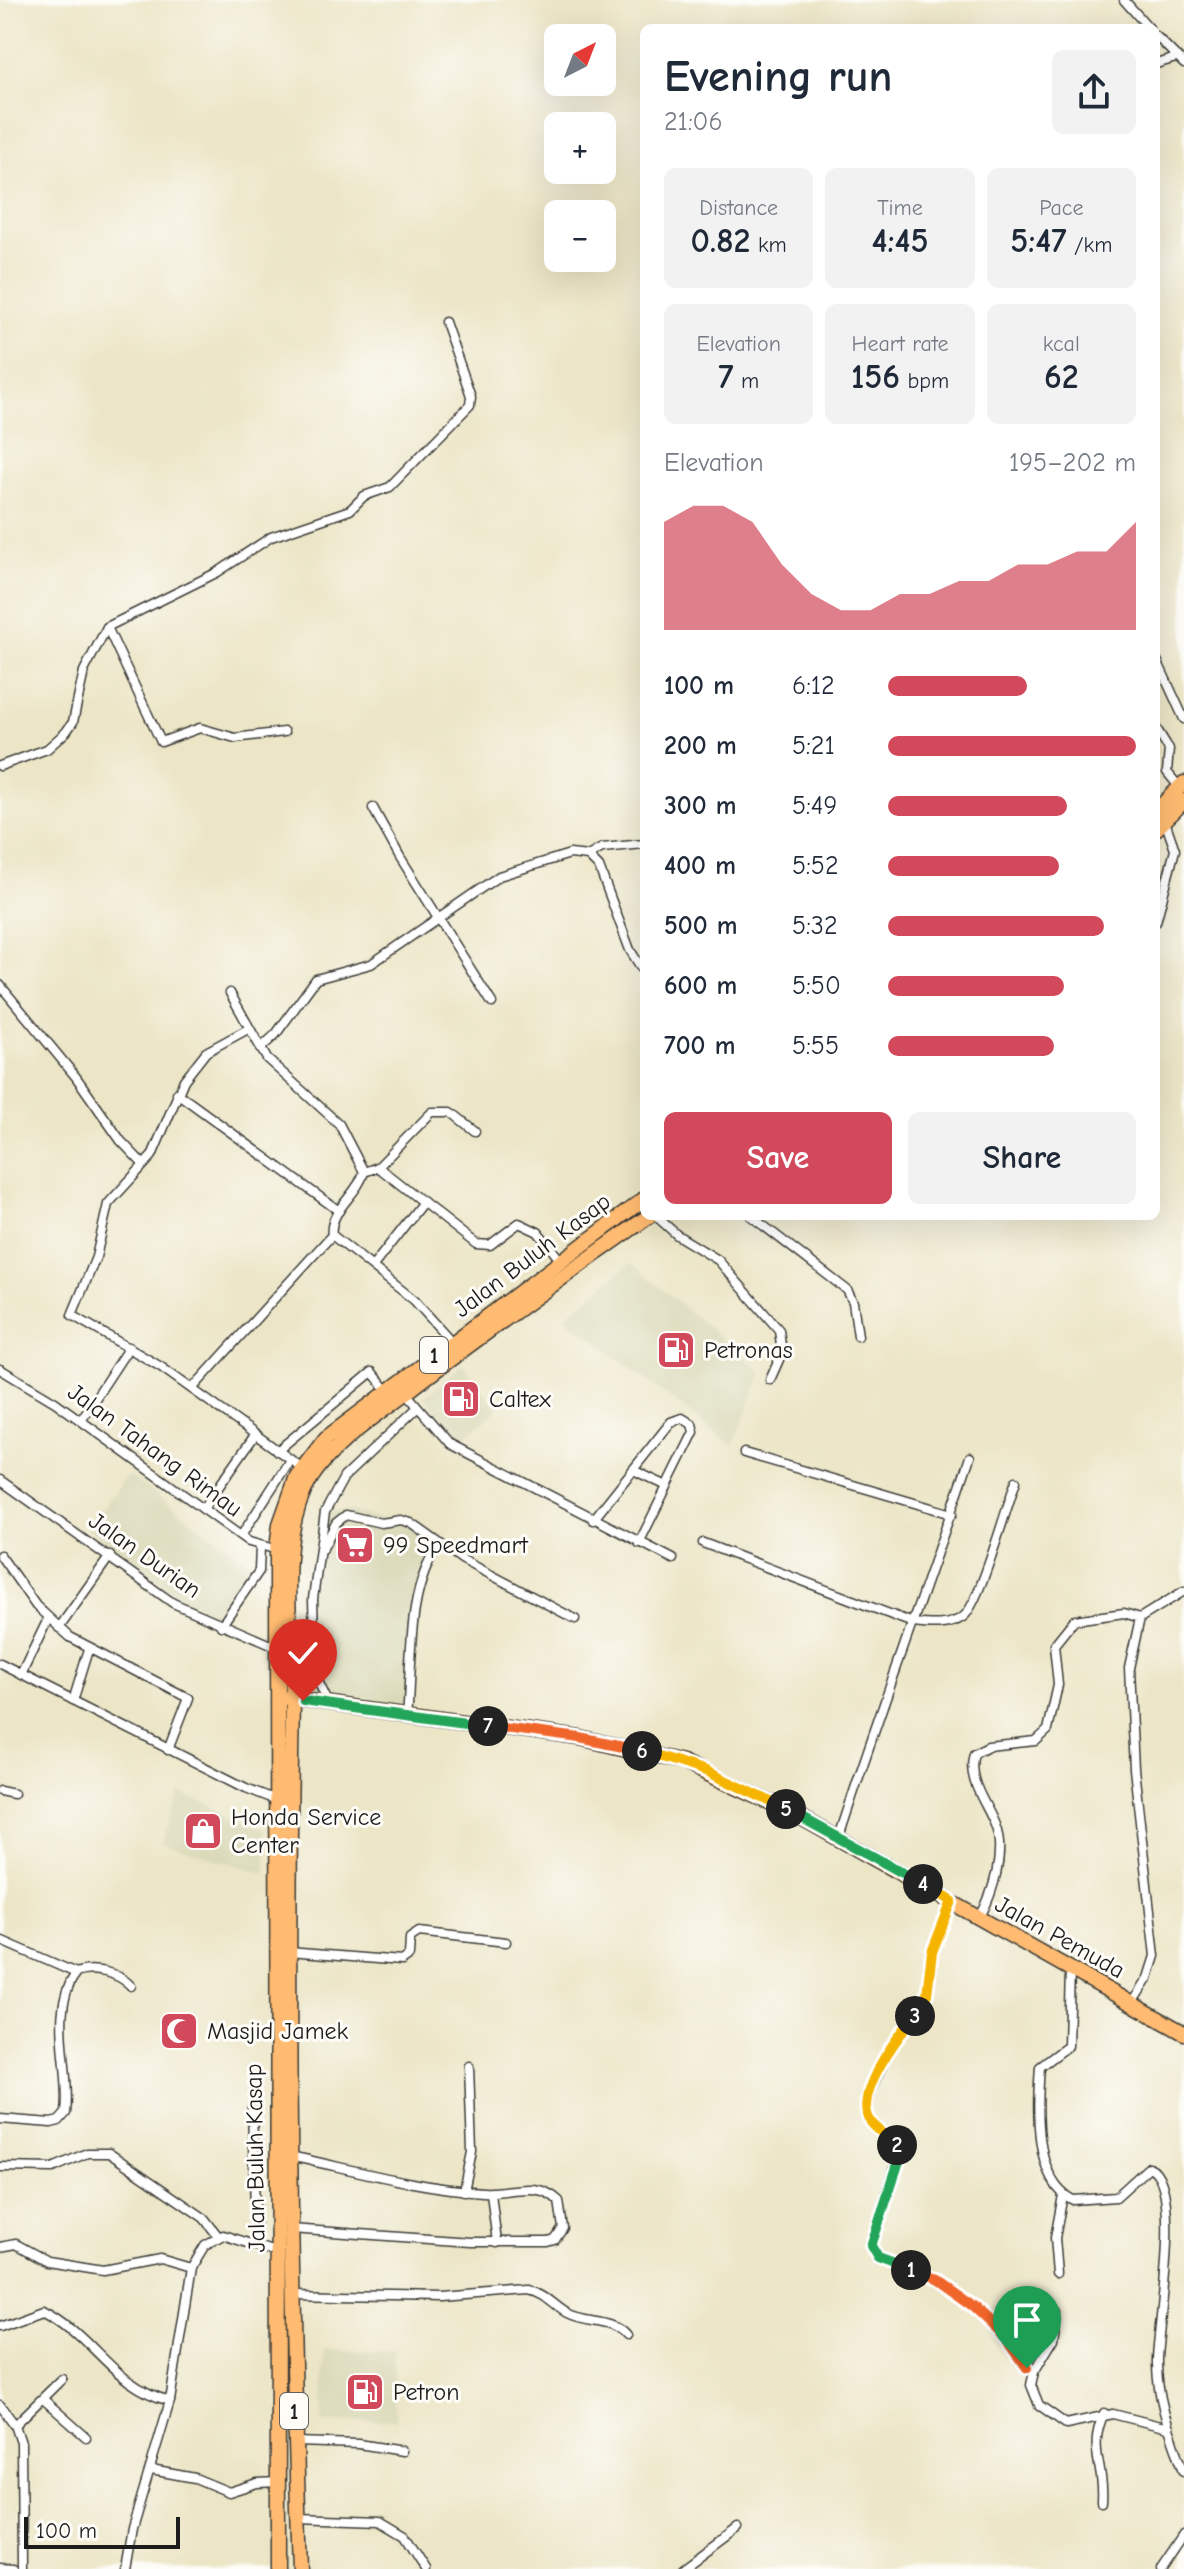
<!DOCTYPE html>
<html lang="en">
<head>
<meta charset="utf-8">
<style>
  :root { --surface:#fff; --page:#f2f2f3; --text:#1f2937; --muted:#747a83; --accent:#d1495b }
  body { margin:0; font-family:"Comic Neue",sans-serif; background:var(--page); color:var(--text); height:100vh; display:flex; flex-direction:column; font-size:30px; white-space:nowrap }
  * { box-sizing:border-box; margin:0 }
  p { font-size:26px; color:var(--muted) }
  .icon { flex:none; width:44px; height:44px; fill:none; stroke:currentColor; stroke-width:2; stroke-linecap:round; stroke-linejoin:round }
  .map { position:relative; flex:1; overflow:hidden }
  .side { position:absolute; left:640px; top:24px; width:520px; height:1196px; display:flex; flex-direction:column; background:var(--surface); border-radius:12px; box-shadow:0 8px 32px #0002 }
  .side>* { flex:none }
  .needle { width:52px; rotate:42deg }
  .buttons { position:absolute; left:544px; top:24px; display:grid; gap:16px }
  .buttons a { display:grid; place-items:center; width:72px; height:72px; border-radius:12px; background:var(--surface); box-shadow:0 8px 32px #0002; font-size:40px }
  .scale { position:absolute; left:24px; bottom:20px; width:156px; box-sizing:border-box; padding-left:8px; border:4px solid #1c1c1c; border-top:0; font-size:22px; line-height:28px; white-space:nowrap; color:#1c1c1c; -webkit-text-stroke:6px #fdfcf7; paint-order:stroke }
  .pin { position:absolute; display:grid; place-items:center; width:68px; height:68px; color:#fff; margin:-82px -34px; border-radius:50% 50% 50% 0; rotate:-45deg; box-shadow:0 0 8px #0007 }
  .pin .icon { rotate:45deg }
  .km { position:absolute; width:40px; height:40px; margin:-20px; border-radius:50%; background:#222; color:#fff; font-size:22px; line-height:40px; text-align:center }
  .round { display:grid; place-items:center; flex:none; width:84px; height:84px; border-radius:12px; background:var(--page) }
  .head { display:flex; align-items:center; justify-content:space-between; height:136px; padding:0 24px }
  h1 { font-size:44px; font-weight:700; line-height:60px }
  .figures { display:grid; grid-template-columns:repeat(3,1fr); gap:12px; height:136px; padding:8px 24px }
  .figures div { display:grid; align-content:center; border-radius:12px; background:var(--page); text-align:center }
  .figures b { font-size:34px; font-weight:700 }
  .figures small { font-size:22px; font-weight:400 }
  .figures p { font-size:22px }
  .chart { height:224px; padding:16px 24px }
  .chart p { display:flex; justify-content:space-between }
  .chart svg { width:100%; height:144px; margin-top:8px; fill:var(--accent); opacity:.7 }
  .primary-button { display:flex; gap:16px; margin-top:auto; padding:16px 24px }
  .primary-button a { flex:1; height:92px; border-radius:12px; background:var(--accent); color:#fff; font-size:32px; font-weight:700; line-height:92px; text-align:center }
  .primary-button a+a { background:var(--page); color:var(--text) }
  ul { padding:0 24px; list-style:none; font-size:26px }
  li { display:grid; grid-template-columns:128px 96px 1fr; align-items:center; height:60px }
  li i { height:20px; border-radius:10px; background:var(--accent) }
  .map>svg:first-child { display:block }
  .built { fill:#dad9b8 }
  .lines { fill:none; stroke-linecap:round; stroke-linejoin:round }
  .minor-casing { stroke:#3b3a36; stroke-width:11 }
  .primary-casing { stroke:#3b3a36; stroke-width:17 }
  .trunk-casing { stroke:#3b3a36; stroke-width:17 }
  .minor { stroke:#fff; stroke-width:8 }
  .primary { stroke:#ffbb71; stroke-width:14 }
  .trunk { stroke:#ffbb71; stroke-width:14 }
  .split-1-casing { stroke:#fff; stroke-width:16 }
  .split-2-casing { stroke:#fff; stroke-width:16 }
  .split-3-casing { stroke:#fff; stroke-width:16 }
  .split-4-casing { stroke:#fff; stroke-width:16 }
  .split-5-casing { stroke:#fff; stroke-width:16 }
  .split-6-casing { stroke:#fff; stroke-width:16 }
  .split-7-casing { stroke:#fff; stroke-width:16 }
  .split-8-casing { stroke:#fff; stroke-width:16 }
  .split-1 { stroke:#f0652b; stroke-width:10 }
  .split-2 { stroke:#22a559; stroke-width:10 }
  .split-3 { stroke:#f5b400; stroke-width:10 }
  .split-4 { stroke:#f5b400; stroke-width:10 }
  .split-5 { stroke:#22a559; stroke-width:10 }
  .split-6 { stroke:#f5b400; stroke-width:10 }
  .split-7 { stroke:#f0652b; stroke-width:10 }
  .split-8 { stroke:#22a559; stroke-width:10 }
  .labels { text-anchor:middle; stroke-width:6; stroke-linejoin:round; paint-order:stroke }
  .shield { fill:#fdfcf7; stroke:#605f5e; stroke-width:2 }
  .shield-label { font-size:22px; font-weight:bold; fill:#1c1c1c }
  .street-label { font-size:24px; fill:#1c1c1c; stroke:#fdfcf7 }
  .poi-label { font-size:24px; fill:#1c1c1c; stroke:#fdfcf7; text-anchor:start }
</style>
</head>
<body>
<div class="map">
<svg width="1184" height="2569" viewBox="0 0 1184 2569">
  <rect width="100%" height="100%" fill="#fdfcf7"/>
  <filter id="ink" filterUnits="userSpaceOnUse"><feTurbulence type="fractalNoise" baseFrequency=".0125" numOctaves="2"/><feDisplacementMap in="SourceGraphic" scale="16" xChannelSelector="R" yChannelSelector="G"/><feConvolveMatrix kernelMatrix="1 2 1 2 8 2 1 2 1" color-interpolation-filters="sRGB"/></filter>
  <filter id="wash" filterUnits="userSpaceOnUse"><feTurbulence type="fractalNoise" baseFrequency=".006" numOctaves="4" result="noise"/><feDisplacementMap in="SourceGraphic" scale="32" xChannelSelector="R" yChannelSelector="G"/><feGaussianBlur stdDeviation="1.8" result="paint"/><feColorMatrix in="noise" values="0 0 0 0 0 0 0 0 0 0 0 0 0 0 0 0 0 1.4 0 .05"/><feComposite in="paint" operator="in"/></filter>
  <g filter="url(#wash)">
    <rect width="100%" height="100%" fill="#ece5c6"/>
    <g class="built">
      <path d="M 631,1263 L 762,1372 L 733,1446 L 564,1317 Z"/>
      <path d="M 463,1364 L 497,1409 L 464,1437 L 423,1398 Z"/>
      <path d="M 131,1476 L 255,1567 L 221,1617 L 183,1599 L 87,1529 L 126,1477 Z"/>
      <path d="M 322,1511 L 351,1511 L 432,1532 L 444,1544 L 430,1564 L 422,1589 L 412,1712 L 310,1694 L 309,1585 Z"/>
      <path d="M 180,1793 L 266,1830 L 266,1874 L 162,1843 Z"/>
      <path d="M 324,2350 L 395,2352 L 396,2421 L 323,2422 Z"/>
    </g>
  </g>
  <g filter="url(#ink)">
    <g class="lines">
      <defs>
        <g id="minor">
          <path d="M 1124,0 L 1149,28"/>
          <path d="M 1156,36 L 1184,64"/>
          <path d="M 1156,64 L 1176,58"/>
          <path d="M 107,627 L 161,742 L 200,728 L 235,738 L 284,732"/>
          <path d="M 1156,658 L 1184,719"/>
          <path d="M 1156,728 L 1169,749 L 1167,772 L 1180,788"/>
          <path d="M 0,766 L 47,749 L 66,732 L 73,722 L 84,671 L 107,627 L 218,572 L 271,537 L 350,510 L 364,496 L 390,487 L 470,405 L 471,396 L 445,322"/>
          <path d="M 373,808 L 400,857 L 492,1003"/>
          <path d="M 588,856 L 602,848 L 644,844"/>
          <path d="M 1156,922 L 1175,850 L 1165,821"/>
          <path d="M 0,985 L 76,1077 L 121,1141 L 143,1164"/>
          <path d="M 248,1029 L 206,1052 L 184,1080 L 152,1156 L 108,1204 L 96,1257 L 72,1315 L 161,1367 L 301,1467"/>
          <path d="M 260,1049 L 276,1034 L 316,979 L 371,964 L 499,876 L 570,854 L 588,856 L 599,867 L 630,950 L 644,972"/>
          <path d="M 177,1093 L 339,1211"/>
          <path d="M 378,1167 L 476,1244 L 490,1245 L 519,1223 L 538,1232 L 561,1261"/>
          <path d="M 364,1172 L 378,1167 L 432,1112 L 451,1112 L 475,1131"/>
          <path d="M 656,1216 L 677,1235 L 718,1260 L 779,1330 L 782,1353 L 770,1380"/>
          <path d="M 751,1216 L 847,1290 L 853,1302 L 858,1336"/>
          <path d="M 332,1235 L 414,1300 L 452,1342"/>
          <path d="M 373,1266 L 423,1202"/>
          <path d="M 0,1369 L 55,1402 L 249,1542 L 278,1550"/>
          <path d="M 192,1389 L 332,1235 C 328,1211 358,1195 364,1172 L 339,1124 L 267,1059 L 230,993"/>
          <path d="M 406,1393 L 450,1444 L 673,1559"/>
          <path d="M 81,1420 L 129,1347"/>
          <path d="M 277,1451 L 372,1372 L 387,1390"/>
          <path d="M 744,1453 L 952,1514"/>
          <path d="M 633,1470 L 667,1486"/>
          <path d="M 0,1480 L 173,1603 L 275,1647"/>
          <path d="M 203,1509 L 255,1435"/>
          <path d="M 593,1520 L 671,1422 L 682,1418 L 692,1424 L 694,1432 L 639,1543"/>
          <path d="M 241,1536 L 290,1460"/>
          <path d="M 703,1543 L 913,1623 C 930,1625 948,1627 963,1617 C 979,1606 1007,1505 1016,1481"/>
          <path d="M 323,1548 L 336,1523 L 346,1515 L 381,1523 L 401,1520 L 411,1523 L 463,1560 L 575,1619"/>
          <path d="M 0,1555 L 36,1606 L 70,1637 L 188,1698 L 168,1750"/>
          <path d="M 221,1626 L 259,1571 L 260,1547"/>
          <path d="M 59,1628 L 110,1556"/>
          <path d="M 0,1664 L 246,1788 L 274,1799"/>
          <path d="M 21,1675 L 48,1619"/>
          <path d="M 73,1701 L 89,1649"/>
          <path d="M 329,1704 L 315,1675 L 313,1599 L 325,1512 L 344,1477 L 417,1408"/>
          <path d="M 407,1716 C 412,1661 406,1591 439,1545"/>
          <path d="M 0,1791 L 14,1794"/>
          <path d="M 839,1837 C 880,1710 927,1584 970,1457"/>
          <path d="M 952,1901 L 932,1952 L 927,1994 L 892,2045 L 867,2097 L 866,2113 L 871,2123 L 900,2151 L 871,2246 L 878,2258 L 925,2275 L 966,2302 L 1006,2338 L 1024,2364 L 1034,2372"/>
          <path d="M 980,1917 C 993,1893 1006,1852 995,1825 C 986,1802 966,1780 974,1753 L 988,1746 L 1036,1741 L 1048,1730 L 1058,1685 L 1054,1645 L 1074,1620 L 1124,1613 L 1140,1618"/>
          <path d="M 0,1940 L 76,1973"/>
          <path d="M 288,1952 L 402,1961 L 409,1956 L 410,1938 L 419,1932 L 506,1942"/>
          <path d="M 1070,1968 L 1068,2046 L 1040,2067 C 1037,2105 1033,2181 1073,2200 L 1116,2197 L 1149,2167 C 1184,2180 1158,2324 1157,2359 C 1156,2398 1171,2435 1184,2471"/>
          <path d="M 1132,2003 L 1148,1978 L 1155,1956 L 1134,1769 L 1129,1668 L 1140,1618 L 1184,1591"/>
          <path d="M 252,2108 L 256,2244"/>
          <path d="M 0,2119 L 51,2123 L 59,2121 L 66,2113 C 72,2070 48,2012 76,1973 C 93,1966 119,1973 131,1986"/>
          <path d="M 290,2156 C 355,2170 417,2188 483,2192 C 510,2194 536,2179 559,2201 L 563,2228 L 555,2240 L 548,2242 L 470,2242 L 291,2229"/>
          <path d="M 0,2167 L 53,2168 L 87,2153 L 109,2153 L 204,2218 L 218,2236"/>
          <path d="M 464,2191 L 472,2152 L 469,2066"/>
          <path d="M 491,2193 L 497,2243"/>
          <path d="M 0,2247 L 16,2244 L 47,2261 L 103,2270 L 160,2259 L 191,2268"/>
          <path d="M 1058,2274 L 1055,2238 L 1063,2195"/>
          <path d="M 292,2294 L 439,2297 L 529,2290 C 545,2293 554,2306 567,2313 C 588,2324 611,2317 626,2335"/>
          <path d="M 1058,2311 L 1054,2339 L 1034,2372 L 1031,2385 L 1039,2405 L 1066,2424 L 1113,2414 L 1168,2428"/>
          <path d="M 0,2326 L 44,2310 C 94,2335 112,2386 170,2401"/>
          <path d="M 43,2399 L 86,2437"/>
          <path d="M 0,2405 L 15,2425 L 21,2443 L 22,2569"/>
          <path d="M 15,2425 L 62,2379"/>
          <path d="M 295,2442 L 359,2444 L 402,2451"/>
          <path d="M 151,2470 L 195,2478 L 229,2492 L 257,2483 L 279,2482"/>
          <path d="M 1102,2501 C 1105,2465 1087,2451 1104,2413"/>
          <path d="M 298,2518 L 380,2521 L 405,2536 L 426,2569"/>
          <path d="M 0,2568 L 13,2569"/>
          <path d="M 125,2569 L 132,2529 L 170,2401 L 191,2268 L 205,2245 L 223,2235 L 278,2253"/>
          <path d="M 683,2569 L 738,2528"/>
          <path d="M 1161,2569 L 1184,2535"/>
        </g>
        <path id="primary" d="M 280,1697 L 580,1738 L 682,1762 L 793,1813 L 1184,2033"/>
        <g id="trunk">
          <path d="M 1156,811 L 1184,783"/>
          <path d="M 1156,829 L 1184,801"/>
          <path d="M 278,2569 L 277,1549 L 280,1524 L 297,1476 L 326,1438 L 644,1199"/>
          <path d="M 300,2569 C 290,2281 286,1993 292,1704 C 293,1638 274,1537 311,1478 C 334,1442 374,1418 407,1392 C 486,1331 568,1274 649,1216"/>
        </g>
      </defs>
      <use href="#minor" class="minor-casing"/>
      <use href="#primary" class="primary-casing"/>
      <use href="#trunk" class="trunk-casing"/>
      <use href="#minor" class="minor"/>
      <use href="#primary" class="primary"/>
      <use href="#trunk" class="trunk"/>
    </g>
  </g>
  <g class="lines" filter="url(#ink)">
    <defs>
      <path id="split-1" d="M 911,2270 L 935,2280 L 973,2307 L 1006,2338 L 1027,2368"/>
      <path id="split-2" d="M 897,2145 L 900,2158 L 871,2246 L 878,2258 L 911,2270"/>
      <path id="split-3" d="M 897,2145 C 888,2136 875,2130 869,2119 C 855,2092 898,2036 915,2016"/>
      <path id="split-4" d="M 915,2016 L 927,1994 L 932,1952 L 952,1901 L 923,1884"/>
      <path id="split-5" d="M 786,1809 L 923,1884"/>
      <path id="split-6" d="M 642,1751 L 706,1771 L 786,1809"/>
      <path id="split-7" d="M 488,1726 L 580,1738 L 642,1751"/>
      <path id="split-8" d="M 303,1701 L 488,1726"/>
    </defs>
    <use href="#split-1" class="split-1-casing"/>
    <use href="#split-2" class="split-2-casing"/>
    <use href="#split-3" class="split-3-casing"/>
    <use href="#split-4" class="split-4-casing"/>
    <use href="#split-5" class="split-5-casing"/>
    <use href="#split-6" class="split-6-casing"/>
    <use href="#split-7" class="split-7-casing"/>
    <use href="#split-8" class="split-8-casing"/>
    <use href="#split-1" class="split-1"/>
    <use href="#split-2" class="split-2"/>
    <use href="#split-3" class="split-3"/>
    <use href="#split-4" class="split-4"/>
    <use href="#split-5" class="split-5"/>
    <use href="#split-6" class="split-6"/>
    <use href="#split-7" class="split-7"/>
    <use href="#split-8" class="split-8"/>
  </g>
  <defs>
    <symbol id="fuel-square" viewBox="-11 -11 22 22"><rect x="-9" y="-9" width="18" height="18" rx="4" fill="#d1495b" stroke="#fdfcf7"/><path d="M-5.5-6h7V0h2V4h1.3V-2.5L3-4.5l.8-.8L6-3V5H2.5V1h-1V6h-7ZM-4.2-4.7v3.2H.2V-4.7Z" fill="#fff"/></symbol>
    <symbol id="supermarket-square" viewBox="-11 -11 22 22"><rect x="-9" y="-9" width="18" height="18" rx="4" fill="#d1495b" stroke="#fdfcf7"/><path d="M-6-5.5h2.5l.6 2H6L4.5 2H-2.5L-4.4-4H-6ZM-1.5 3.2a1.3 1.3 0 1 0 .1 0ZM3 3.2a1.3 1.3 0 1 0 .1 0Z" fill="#fff"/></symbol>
    <symbol id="shop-square" viewBox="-11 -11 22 22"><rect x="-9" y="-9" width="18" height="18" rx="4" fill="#d1495b" stroke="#fdfcf7"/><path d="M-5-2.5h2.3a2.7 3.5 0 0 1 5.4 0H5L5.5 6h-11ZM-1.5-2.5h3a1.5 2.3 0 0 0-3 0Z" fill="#fff"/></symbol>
    <symbol id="mosque-square" viewBox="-11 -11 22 22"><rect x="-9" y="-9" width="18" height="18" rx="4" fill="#d1495b" stroke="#fdfcf7"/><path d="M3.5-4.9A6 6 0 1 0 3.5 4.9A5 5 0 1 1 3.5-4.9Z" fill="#fff"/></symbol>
  </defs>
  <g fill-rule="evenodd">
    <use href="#fuel-square" x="654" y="1328" width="44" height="44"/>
    <use href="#fuel-square" x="439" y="1377" width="44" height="44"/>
    <use href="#supermarket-square" x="333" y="1523" width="44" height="44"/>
    <use href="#shop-square" x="181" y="1809" width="44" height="44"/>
    <use href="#mosque-square" x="157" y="2009" width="44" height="44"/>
    <use href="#fuel-square" x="343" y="2370" width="44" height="44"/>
  </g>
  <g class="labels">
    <g class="shield">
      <rect x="420" y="1337" width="28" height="36" rx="6"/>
      <rect x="280" y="2393" width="28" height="36" rx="6"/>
    </g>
    <g class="shield-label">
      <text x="434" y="1363">1</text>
      <text x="294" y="2419">1</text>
    </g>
    <g class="street-label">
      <text transform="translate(532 1255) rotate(-37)" y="8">Jalan Buluh Kasap</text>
      <text transform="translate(155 1450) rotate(36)" y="8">Jalan Tahang Rimau</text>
      <text transform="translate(145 1555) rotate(35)" y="8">Jalan Durian</text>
      <text transform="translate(1060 1937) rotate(29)" y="8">Jalan Pemuda</text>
      <text transform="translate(255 2158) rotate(-91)" y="8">Jalan Buluh Kasap</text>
    </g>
    <g class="poi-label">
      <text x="704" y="1358">Petronas</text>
      <text x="489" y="1407">Caltex</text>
      <text x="383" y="1553">99 Speedmart</text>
      <text x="231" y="1825">Honda Service<tspan x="231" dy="28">Center</tspan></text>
      <text x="207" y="2039">Masjid Jamek</text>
      <text x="393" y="2400">Petron</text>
    </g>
  </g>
</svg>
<div class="buttons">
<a><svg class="needle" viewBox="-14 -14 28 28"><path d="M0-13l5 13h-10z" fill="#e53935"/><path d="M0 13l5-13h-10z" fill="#747a83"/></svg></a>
<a>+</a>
<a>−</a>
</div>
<div class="scale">100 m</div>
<div class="pin" style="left:1027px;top:2368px;background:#1e9e55"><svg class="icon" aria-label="arrive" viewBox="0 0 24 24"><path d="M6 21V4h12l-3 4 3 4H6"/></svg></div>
<div class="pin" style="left:303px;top:1701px;background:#d93025"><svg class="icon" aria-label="check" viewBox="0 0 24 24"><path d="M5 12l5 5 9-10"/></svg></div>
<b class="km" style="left:911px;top:2270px">1</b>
<b class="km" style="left:897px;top:2145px">2</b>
<b class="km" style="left:915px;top:2016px">3</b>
<b class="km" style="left:923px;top:1884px">4</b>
<b class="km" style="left:786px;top:1809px">5</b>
<b class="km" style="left:642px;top:1751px">6</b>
<b class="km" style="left:488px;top:1726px">7</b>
<section class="side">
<div class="head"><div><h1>Evening run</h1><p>21:06</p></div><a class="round"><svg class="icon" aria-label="share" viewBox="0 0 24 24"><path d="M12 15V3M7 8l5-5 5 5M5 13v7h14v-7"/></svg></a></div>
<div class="figures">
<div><p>Distance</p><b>0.82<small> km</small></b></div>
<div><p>Time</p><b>4:45</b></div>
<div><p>Pace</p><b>5:47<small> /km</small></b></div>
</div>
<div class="figures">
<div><p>Elevation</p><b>7<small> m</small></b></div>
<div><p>Heart rate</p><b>156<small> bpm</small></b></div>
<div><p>kcal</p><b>62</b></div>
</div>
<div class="chart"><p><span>Elevation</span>195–202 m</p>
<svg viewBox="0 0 160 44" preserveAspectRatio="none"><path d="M0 44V11L10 6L20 6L30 11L40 24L50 33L60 38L70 38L80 33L90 33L100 29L110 29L120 24L130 24L140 20L150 20L160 11V44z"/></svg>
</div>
<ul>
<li><b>100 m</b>6:12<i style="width:56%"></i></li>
<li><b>200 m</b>5:21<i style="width:100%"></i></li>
<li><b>300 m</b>5:49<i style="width:72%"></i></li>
<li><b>400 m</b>5:52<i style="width:69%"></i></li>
<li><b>500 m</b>5:32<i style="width:87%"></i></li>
<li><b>600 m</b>5:50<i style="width:71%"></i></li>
<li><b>700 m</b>5:55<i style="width:67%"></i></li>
</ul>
<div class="primary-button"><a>Save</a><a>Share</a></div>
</section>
</div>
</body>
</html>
